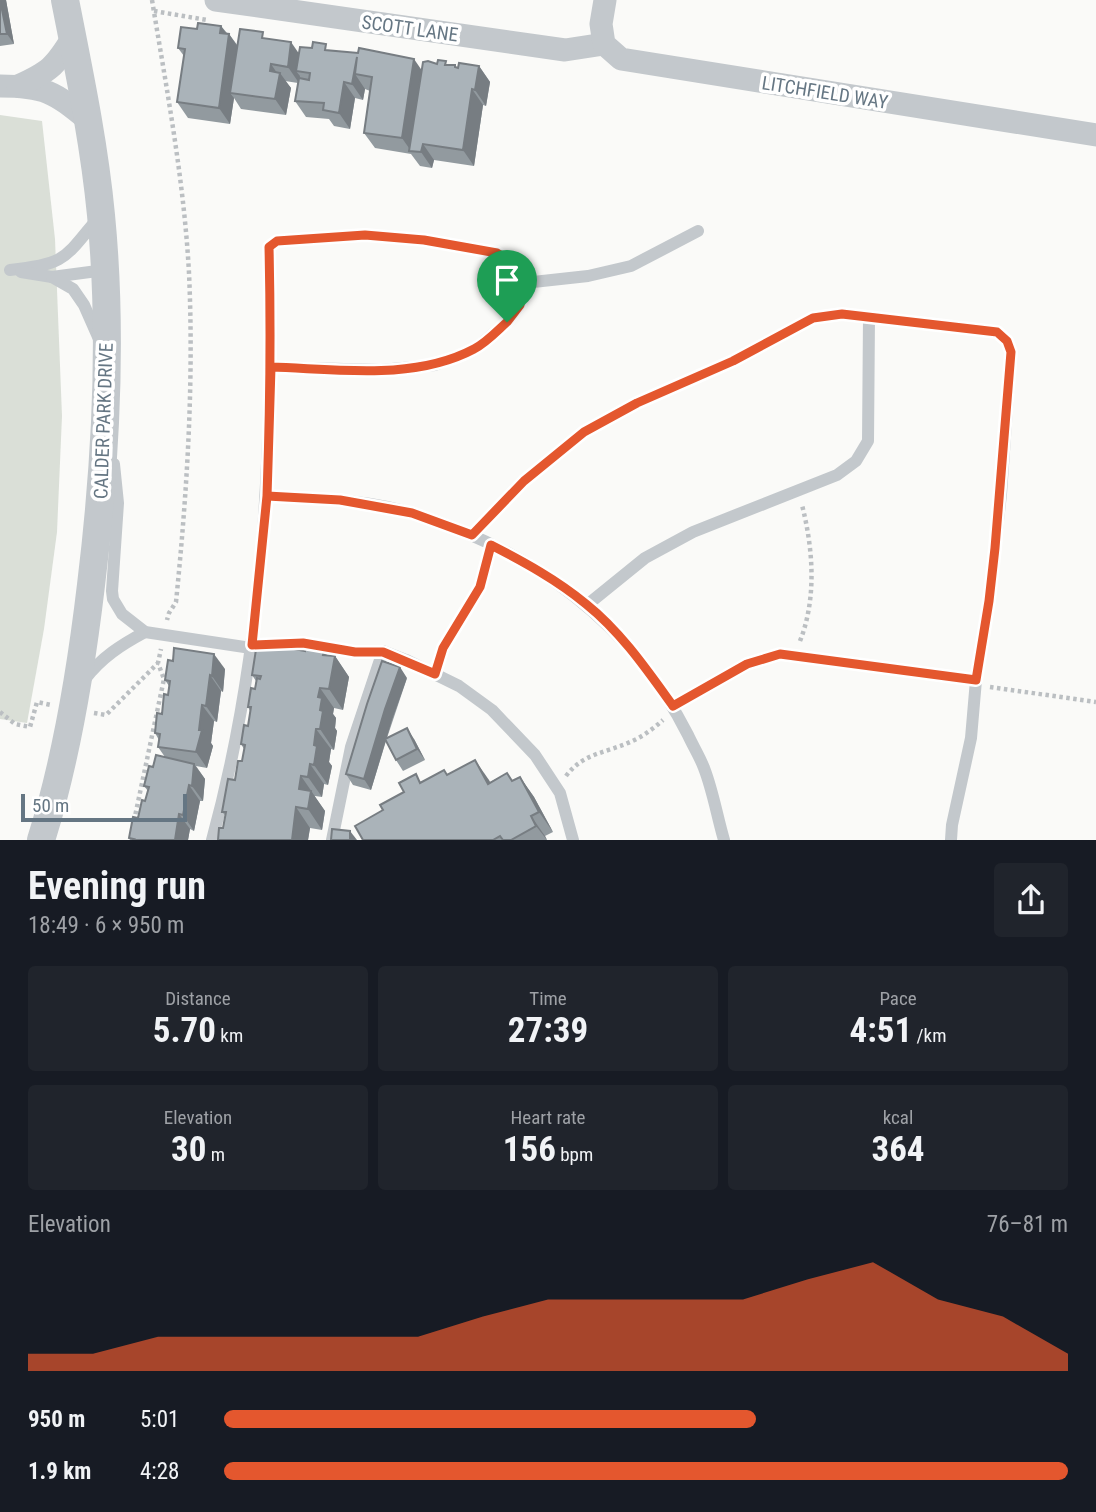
<!DOCTYPE html>
<html lang="en">
<head>
<meta charset="utf-8">
<style>
  :root { --surface:#171b24; --page:#20242c; --text:#f1f3f6; --muted:#9ea1a6; --accent:#e4572e }
  body { margin:0; font-family:"Roboto Condensed",sans-serif; background:var(--page); color:var(--text); height:100vh; display:flex; flex-direction:column; font-size:26px; white-space:nowrap }
  * { box-sizing:border-box; margin:0 }
  p { font-size:23px; color:var(--muted) }
  .icon { flex:none; width:38px; height:38px; fill:none; stroke:currentColor; stroke-width:2; stroke-linecap:round; stroke-linejoin:round }
  .map { position:relative; height:840px; overflow:hidden }
  .panel { display:flex; flex-direction:column; background:var(--surface); flex:1 }
  .panel>* { flex:none }
  .scale { position:absolute; left:21px; bottom:18px; width:166px; box-sizing:border-box; padding-left:7px; border:4px solid #657683; border-top:0; font-size:19px; line-height:24px; white-space:nowrap; color:#657683; -webkit-text-stroke:5px #fff; paint-order:stroke }
  .pin { position:absolute; display:grid; place-items:center; width:60px; height:60px; color:#fff; margin:-72px -30px; border-radius:50% 50% 50% 0; rotate:-45deg; box-shadow:0 0 7px #0007 }
  .pin .icon { rotate:45deg }
  .round { display:grid; place-items:center; flex:none; width:74px; height:74px; border-radius:7px; background:var(--page) }
  .overview { display:flex; align-items:center; justify-content:space-between; height:119px; padding:0 28px }
  h1 { font-size:38px; font-weight:700; line-height:52px }
  .stats { display:grid; grid-template-columns:repeat(3,1fr); gap:10px; height:119px; padding:7px 28px }
  .stats div { display:grid; align-content:center; border-radius:7px; background:var(--page); text-align:center }
  .stats b { font-size:35px; font-weight:700 }
  .stats small { font-size:19px; font-weight:400 }
  .stats p { font-size:19px }
  .chart { height:196px; padding:14px 28px }
  .chart p { display:flex; justify-content:space-between }
  .chart svg { width:100%; height:126px; margin-top:7px; fill:var(--accent); opacity:.7 }
  ul { padding:0 28px; list-style:none; font-size:23px }
  li { display:grid; grid-template-columns:112px 84px 1fr; align-items:center; height:52px }
  li i { height:18px; border-radius:9px; background:var(--accent) }
  .map>svg:first-child { display:block }
  .green { fill:#dadfd7 }
  .lines { fill:none; stroke-linecap:round; stroke-linejoin:round }
  .path { stroke:#bbbfc2; stroke-width:4.5; stroke-dasharray:3.5 3.5; stroke-linecap:butt }
  .service { stroke:#c3c8cc; stroke-width:12 }
  .minor { stroke:#c3c8cc; stroke-width:23 }
  .tertiary { stroke:#c3c8cc; stroke-width:28 }
  .wall { fill:#929a9f }
  .shaded-wall { fill:#777d82 }
  .building { fill:#aab3b9; stroke:#777d82; stroke-width:2 }
  .route-casing { stroke:#fff; stroke-width:14 }
  .route { stroke:#e4572e; stroke-width:9 }
  .labels { text-anchor:middle; stroke-width:7; stroke-linejoin:round; paint-order:stroke }
  .street-label { font-size:19px; fill:#657683; stroke:#fff }
</style>
</head>
<body>
<div class="map">
<svg width="1096" height="840" viewBox="0 0 1096 840">
  <rect width="100%" height="100%" fill="#fafaf8"/>
  <path class="green" d="M 0,115 L 42,121 L 55,239 L 62,416 L 57,532 L 44,629 L 27,723 L 0,719 Z"/>
  <g class="lines">
    <g class="path">
      <path d="M 152,0 C 167,91 184,181 189,273 C 194,383 187,493 176,602 L 169,613 L 167,620"/>
      <path d="M 154,11 L 207,20"/>
      <path d="M 800,641 C 817,598 813,548 802,505"/>
      <path d="M 438,659 L 480,587 L 487,558"/>
      <path d="M 990,687 L 1096,702"/>
      <path d="M 0,712 L 15,724 L 30,727 L 37,702 L 51,705"/>
      <path d="M 94,713 L 106,715 L 158,663"/>
      <path d="M 566,776 C 583,753 606,753 630,742 C 642,737 653,729 663,720"/>
      <path d="M 134,821 L 164,679 L 158,663 L 161,649"/>
    </g>
    <g class="service">
      <path d="M 10,270 C 66,264 64,259 98,218"/>
      <path d="M 21,272 L 52,277 L 105,270"/>
      <path d="M 52,277 L 73,289 L 84,305 L 99,339"/>
      <path d="M 524,283 L 588,276 L 631,266 L 698,231"/>
      <path d="M 114,464 L 118,503 L 112,591 L 113,599 L 122,614 L 145,632 L 251,648"/>
      <path d="M 267,496 C 316,499 367,499 414,514 C 532,550 632,624 688,735 C 693,746 700,757 704,768 C 713,791 717,816 724,840"/>
      <path d="M 472,535 L 524,481 L 584,432 L 637,403 L 733,361 L 812,318 L 842,314 L 997,332 L 1007,341 L 1011,352 L 1001,494 L 989,601 L 976,680 L 971,738 L 952,825 L 951,840"/>
      <path d="M 587,605 L 645,558 L 693,532 L 837,475 L 856,461 L 868,441 L 869,317"/>
      <path d="M 252,645 L 303,643 L 355,652 L 383,651 L 406,660 L 459,686 L 492,710 L 535,755 L 560,793 L 573,840"/>
      <path d="M 85,679 C 102,657 121,645 145,632"/>
      <path d="M 673,706 L 747,664 L 780,654 L 976,680"/>
      <path d="M 212,840 C 265,647 273,446 269,247 L 277,241 L 365,235 L 424,240 L 497,253 L 517,266 L 524,283 L 520,305 L 507,322 L 475,349 L 435,365 L 381,370 L 271,367"/>
      <path d="M 332,840 L 351,747 L 383,651"/>
    </g>
    <g class="minor">
      <path d="M 216,0 L 565,50 L 604,44"/>
      <path d="M 605,0 L 601,24 L 604,44 L 621,59 L 1096,135"/>
      <path d="M 0,86 C 45,86 54,92 88,120"/>
      <path d="M 18,86 C 49,72 55,67 73,37"/>
    </g>
    <path class="tertiary" d="M 41,840 C 67,758 81,670 91,585 C 106,462 113,338 101,215 C 94,142 79,71 65,0"/>
  </g>
  <g class="wall">
    <path d="M 0,0 L 6,0 L 14,44 L 0,46 Z"/>
    <path d="M 221,26 L 227,33 L 229,34 L 238,46 L 267,38 L 299,53 L 330,50 L 421,70 L 437,64 L 448,65 L 457,68 L 479,66 L 490,82 L 486,106 L 483,105 L 474,166 L 434,160 L 432,168 L 420,166 L 411,154 L 375,148 L 364,133 L 370,91 L 365,89 L 363,100 L 355,98 L 350,129 L 334,126 L 329,119 L 306,117 L 295,101 L 298,83 L 285,81 L 291,88 L 286,115 L 241,109 L 234,98 L 230,124 L 188,118 L 177,102 L 184,56 L 178,48 L 197,29 Z"/>
    <path d="M 291,649 L 305,651 L 324,651 L 327,655 L 335,656 L 349,677 L 343,710 L 334,708 L 333,714 L 336,718 L 335,728 L 337,731 L 334,750 L 331,749 L 329,762 L 332,766 L 328,785 L 324,784 L 322,797 L 315,796 L 315,797 L 325,811 L 322,830 L 310,828 L 308,840 L 218,840 L 223,828 L 225,815 L 222,812 L 242,761 L 244,749 L 241,744 L 248,726 L 250,711 L 248,707 L 255,689 L 256,681 L 252,675 Z"/>
    <path d="M 225,669 L 223,692 L 221,691 L 217,722 L 214,721 L 211,743 L 213,746 L 207,768 L 196,766 L 205,779 L 203,801 L 200,801 L 194,831 L 190,829 L 188,840 L 130,840 L 129,838 L 138,818 L 145,801 L 148,791 L 144,786 L 153,767 L 165,757 L 158,747 L 159,740 L 155,733 L 168,695 L 169,686 L 165,680 Z"/>
    <path d="M 407,678 L 387,738 L 414,739 L 425,760 L 403,771 L 396,760 L 386,741 L 371,790 L 353,785 L 346,774 Z"/>
    <path d="M 507,773 L 513,781 L 520,777 L 534,797 L 553,832 L 545,836 L 547,840 L 363,840 L 383,810 L 421,782 L 447,775 L 490,782 Z"/>
  </g>
  <g class="shaded-wall">
    <path d="M 0,0 L 6,0 L 14,44 L 7,34 Z"/>
    <path d="M 221,26 L 229,37 L 229,34 L 240,50 L 230,93 L 234,98 L 230,124 L 219,108 L 220,33 Z"/>
    <path d="M 291,42 L 302,58 L 296,71 L 300,76 L 299,83 L 288,67 Z"/>
    <path d="M 357,57 L 355,74 L 365,89 L 363,100 L 352,84 Z"/>
    <path d="M 414,59 L 425,75 L 411,151 L 402,138 Z"/>
    <path d="M 271,64 L 279,76 L 280,73 L 291,88 L 286,115 L 275,99 L 270,71 Z"/>
    <path d="M 479,66 L 490,82 L 486,106 L 475,90 Z"/>
    <path d="M 344,82 L 355,98 L 350,129 L 339,113 Z"/>
    <path d="M 472,89 L 483,105 L 474,166 L 463,150 Z"/>
    <path d="M 423,144 L 434,160 L 432,168 L 421,152 Z"/>
    <path d="M 324,651 L 333,665 L 335,656 L 349,677 L 343,710 L 329,689 L 323,655 Z"/>
    <path d="M 214,654 L 225,669 L 223,692 L 212,676 Z"/>
    <path d="M 400,667 L 407,678 L 392,720 L 371,790 L 364,779 L 385,709 Z"/>
    <path d="M 210,675 L 221,691 L 217,722 L 206,706 Z"/>
    <path d="M 320,688 L 334,708 L 333,714 L 336,718 L 335,728 L 337,731 L 334,750 L 320,729 L 320,710 L 318,697 Z"/>
    <path d="M 202,705 L 214,721 L 211,743 L 213,746 L 207,768 L 196,752 Z"/>
    <path d="M 407,728 L 414,739 L 425,760 L 417,749 Z"/>
    <path d="M 316,729 L 331,749 L 329,762 L 332,766 L 328,785 L 314,765 L 314,745 Z"/>
    <path d="M 475,760 L 489,780 L 502,804 L 488,784 Z"/>
    <path d="M 194,764 L 205,779 L 203,801 L 192,786 Z"/>
    <path d="M 310,764 L 324,784 L 322,797 L 308,777 Z"/>
    <path d="M 301,776 L 325,811 L 322,830 L 308,809 L 299,789 Z"/>
    <path d="M 520,777 L 534,797 L 553,832 L 539,812 Z"/>
    <path d="M 189,785 L 200,801 L 194,831 L 183,815 Z"/>
    <path d="M 296,807 L 310,828 L 308,840 L 292,840 Z"/>
    <path d="M 179,814 L 190,829 L 188,840 L 175,840 Z"/>
    <path d="M 531,816 L 545,836 L 547,840 L 536,826 Z"/>
    <path d="M 350,831 L 357,840 L 350,840 Z"/>
  </g>
  <g class="building">
    <path d="M 0,0 L 7,34 L 0,34 Z"/>
    <path d="M 198,23 L 221,26 L 220,33 L 229,34 L 219,108 L 177,102 L 185,49 L 178,48 L 181,27 L 197,29 Z"/>
    <path d="M 240,29 L 263,32 L 262,38 L 291,42 L 288,67 L 271,64 L 270,71 L 280,73 L 275,99 L 230,93 Z"/>
    <path d="M 313,42 L 326,44 L 325,50 L 358,53 L 359,48 L 414,59 L 402,138 L 364,133 L 372,77 L 355,74 L 357,57 L 352,84 L 344,82 L 339,113 L 323,110 L 324,103 L 295,101 L 299,78 L 309,80 L 310,73 L 296,71 L 300,47 L 312,48 Z"/>
    <path d="M 438,60 L 446,61 L 445,65 L 455,65 L 455,67 L 458,68 L 459,63 L 479,66 L 475,90 L 472,89 L 463,150 L 423,144 L 421,152 L 409,151 L 423,62 L 428,61 L 437,64 Z"/>
    <path d="M 270,642 L 288,645 L 288,648 L 305,651 L 305,648 L 324,651 L 323,655 L 335,656 L 329,689 L 320,688 L 318,697 L 322,698 L 320,710 L 323,711 L 320,729 L 316,729 L 314,745 L 317,746 L 314,765 L 310,764 L 308,777 L 301,776 L 299,789 L 311,791 L 308,809 L 296,807 L 292,840 L 218,840 L 219,828 L 223,828 L 226,812 L 222,812 L 228,779 L 235,780 L 238,761 L 242,761 L 245,745 L 241,744 L 244,725 L 248,726 L 251,707 L 248,707 L 251,688 L 255,689 L 257,678 L 260,679 L 261,676 L 252,675 L 257,643 L 269,645 Z"/>
    <path d="M 174,648 L 214,654 L 212,676 L 210,675 L 206,706 L 202,705 L 199,730 L 202,730 L 196,752 L 158,747 L 160,734 L 155,733 L 157,713 L 162,714 L 164,694 L 168,695 L 170,681 L 165,680 L 168,660 L 173,661 Z"/>
    <path d="M 382,661 L 400,667 L 385,709 L 364,779 L 346,774 L 367,704 Z"/>
    <path d="M 407,728 L 417,749 L 396,760 L 385,739 Z"/>
    <path d="M 156,755 L 194,764 L 192,786 L 189,785 L 183,815 L 179,814 L 175,840 L 133,840 L 134,839 L 129,838 L 133,817 L 138,818 L 142,800 L 145,801 L 149,787 L 144,786 L 149,766 L 153,767 Z"/>
    <path d="M 475,760 L 488,784 L 507,773 L 512,781 L 520,777 L 539,812 L 531,816 L 536,826 L 511,840 L 503,840 L 500,836 L 493,840 L 363,840 L 355,826 L 383,810 L 380,805 L 404,792 L 399,783 L 416,774 L 420,783 L 444,770 L 447,775 Z"/>
    <path d="M 332,829 L 350,831 L 350,840 L 331,840 Z"/>
  </g>
  <g class="lines">
    <defs>
      <path id="route" d="M 507,322 C 497,331 486,343 474,349 C 414,381 337,369 271,367 L 267,496 L 252,645 L 303,643 L 355,652 L 383,652 L 435,674 L 443,648 L 480,587 L 491,545 C 524,562 557,580 586,604 C 621,632 647,670 673,706 L 747,664 L 780,654 L 976,680 L 989,601 L 995,548 L 1011,352 L 1007,341 L 997,332 L 842,314 L 813,318 L 733,361 L 637,403 L 584,432 L 524,481 L 472,535 L 412,513 L 340,500 L 267,496 C 270,413 271,330 269,247 L 277,241 L 365,235 L 424,240 L 497,253 L 517,266 L 524,283 L 520,305 L 507,322"/>
    </defs>
    <use href="#route" class="route-casing"/>
    <use href="#route" class="route"/>
  </g>
  <g class="labels">
    <g class="street-label">
      <text transform="translate(410 28) rotate(8)" y="7">SCOTT LANE</text>
      <text transform="translate(825 92) rotate(9)" y="7">LITCHFIELD WAY</text>
      <text transform="translate(103 421) rotate(-88)" y="7">CALDER PARK DRIVE</text>
    </g>
  </g>
</svg>
<div class="scale">50 m</div>
<div class="pin" style="left:507px;top:322px;background:#1e9e55"><svg class="icon" aria-label="arrive" viewBox="0 0 24 24"><path d="M6 21V4h12l-3 4 3 4H6"/></svg></div>
</div>
<section class="panel">
<div class="overview"><div><h1>Evening run</h1><p>18:49 · 6 × 950 m</p></div><a class="round"><svg class="icon" aria-label="share" viewBox="0 0 24 24"><path d="M12 15V3M7 8l5-5 5 5M5 13v7h14v-7"/></svg></a></div>
<div class="stats">
<div><p>Distance</p><b>5.70<small> km</small></b></div>
<div><p>Time</p><b>27:39</b></div>
<div><p>Pace</p><b>4:51<small> /km</small></b></div>
</div>
<div class="stats">
<div><p>Elevation</p><b>30<small> m</small></b></div>
<div><p>Heart rate</p><b>156<small> bpm</small></b></div>
<div><p>kcal</p><b>364</b></div>
</div>
<div class="chart"><p><span>Elevation</span>76–81 m</p>
<svg viewBox="0 0 160 44" preserveAspectRatio="none"><path d="M0 44V38L10 38L20 32L30 32L40 32L50 32L60 32L70 25L80 19L90 19L100 19L110 19L120 12L130 6L140 19L150 25L160 38V44z"/></svg>
</div>
<ul>
<li><b>950 m</b>5:01<i style="width:63%"></i></li>
<li><b>1.9 km</b>4:28<i style="width:100%"></i></li>
</ul>
</section>
</body>
</html>
